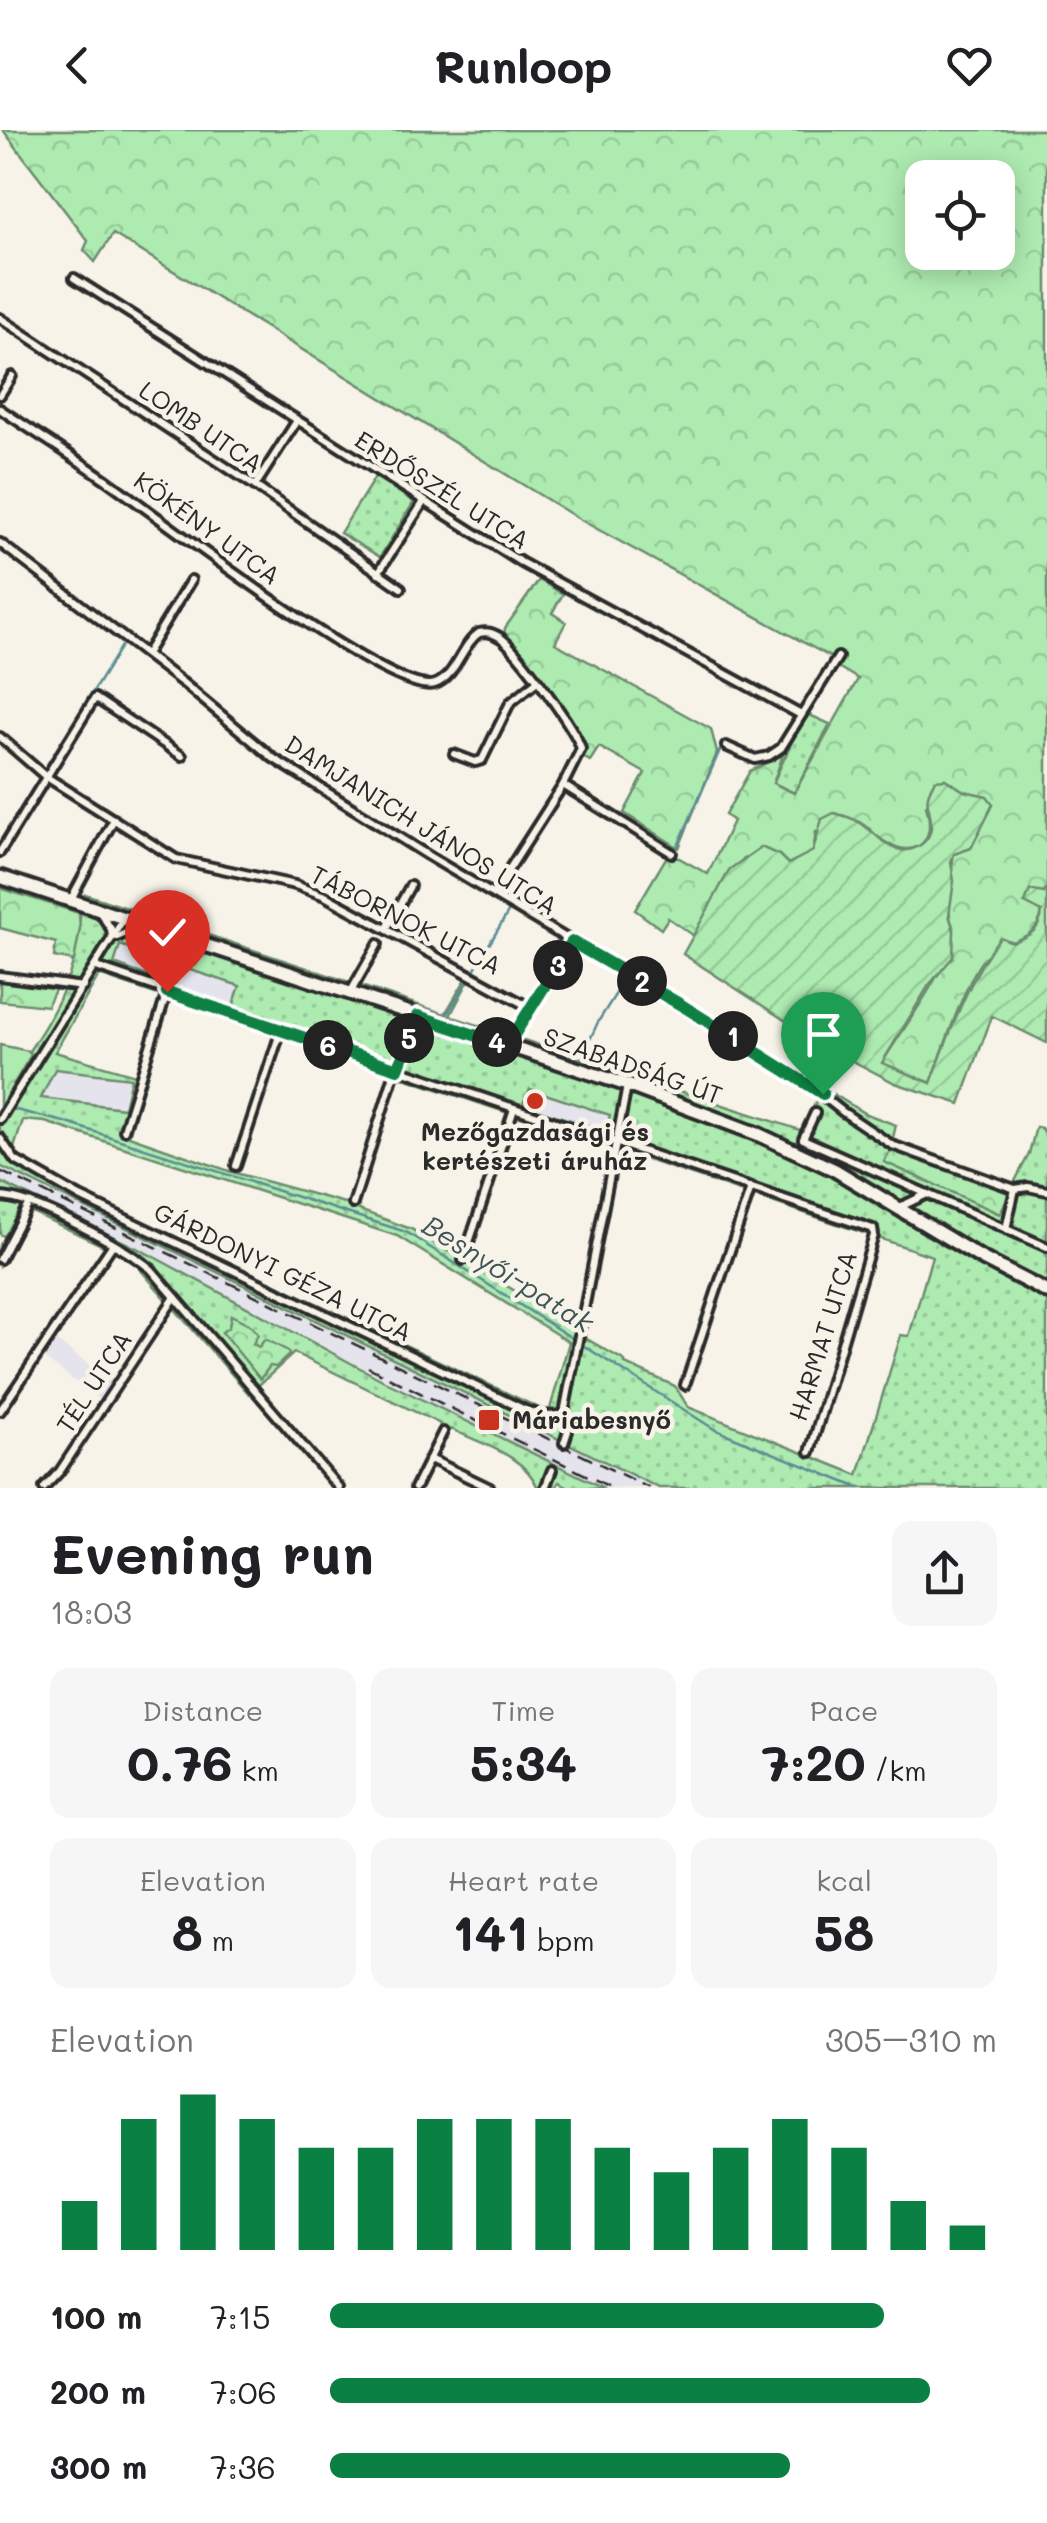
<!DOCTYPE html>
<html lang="en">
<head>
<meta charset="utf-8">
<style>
  :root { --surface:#fff; --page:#f6f6f6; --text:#202124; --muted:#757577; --accent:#0b8043 }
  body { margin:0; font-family:Mali,sans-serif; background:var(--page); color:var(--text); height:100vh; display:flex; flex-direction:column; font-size:38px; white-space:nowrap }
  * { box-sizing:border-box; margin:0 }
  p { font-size:32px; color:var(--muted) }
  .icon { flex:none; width:55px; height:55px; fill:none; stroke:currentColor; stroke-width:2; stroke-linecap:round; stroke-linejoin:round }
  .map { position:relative; height:1358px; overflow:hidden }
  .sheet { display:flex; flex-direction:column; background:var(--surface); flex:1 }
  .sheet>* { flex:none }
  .fabs { position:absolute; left:905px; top:30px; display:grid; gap:20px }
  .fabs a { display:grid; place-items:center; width:110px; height:110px; border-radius:20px; background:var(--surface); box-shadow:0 5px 25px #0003; font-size:50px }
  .pin { position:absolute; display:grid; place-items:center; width:85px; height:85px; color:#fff; margin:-102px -42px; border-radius:50% 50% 50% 0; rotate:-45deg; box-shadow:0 0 10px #0007 }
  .pin .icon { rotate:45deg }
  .km { position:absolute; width:50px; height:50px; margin:-25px; border-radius:50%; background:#222; color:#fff; font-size:28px; line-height:50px; text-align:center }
  .round { display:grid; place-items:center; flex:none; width:105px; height:105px; border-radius:20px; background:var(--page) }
  .overview { display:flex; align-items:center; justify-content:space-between; height:170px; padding:0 50px }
  h1 { font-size:55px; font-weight:800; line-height:75px }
  .stats { display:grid; grid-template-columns:repeat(3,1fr); gap:15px; height:170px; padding:10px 50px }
  .stats div { display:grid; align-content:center; border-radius:20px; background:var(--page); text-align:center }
  .stats b { font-size:50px; font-weight:800 }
  .stats small { font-size:28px; font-weight:400 }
  .stats p { font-size:28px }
  .chart { height:280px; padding:20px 50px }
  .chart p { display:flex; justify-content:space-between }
  .chart svg { width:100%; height:180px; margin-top:10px; stroke:var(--accent); stroke-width:6 }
  ul { padding:0 50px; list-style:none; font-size:32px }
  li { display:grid; grid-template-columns:160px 120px 1fr; align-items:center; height:75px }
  li i { height:25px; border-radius:12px; background:var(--accent) }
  header { display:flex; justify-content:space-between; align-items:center; height:130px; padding:0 50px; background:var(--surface); font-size:45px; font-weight:800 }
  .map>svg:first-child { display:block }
  .built { fill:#e5e3eb }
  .grass { fill:url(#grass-dots); stroke:#6c8b6e; stroke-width:2.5; fill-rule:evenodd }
  .forest { fill:url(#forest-crowns); stroke:#6c8b6e; stroke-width:2.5; fill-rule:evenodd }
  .garden { fill:url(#garden-furrows); stroke:#6c8b6e; stroke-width:2.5 }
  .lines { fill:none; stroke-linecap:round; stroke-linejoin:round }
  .stream { stroke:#5c8c92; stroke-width:2.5 }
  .street-casing { stroke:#2b2b2b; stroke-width:14 }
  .primary-casing { stroke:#2b2b2b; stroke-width:19 }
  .street { stroke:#f7f3e8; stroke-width:6 }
  .primary { stroke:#f7f3e8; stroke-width:11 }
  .rail { stroke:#2b2b2b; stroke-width:2.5; stroke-dasharray:15 8; stroke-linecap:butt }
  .route-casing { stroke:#fff; stroke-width:20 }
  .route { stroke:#0b8043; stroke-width:12 }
  .poi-dot { fill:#c8321e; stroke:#f7f3e8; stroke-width:4 }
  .labels { text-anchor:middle; stroke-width:9; stroke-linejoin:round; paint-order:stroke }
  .street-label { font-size:25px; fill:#2b2b2b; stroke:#f7f3e8 }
  .poi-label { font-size:25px; font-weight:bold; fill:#2b2b2b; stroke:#f7f3e8 }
  .water-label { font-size:28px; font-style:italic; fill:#3f5456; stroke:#f7f3e8 }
</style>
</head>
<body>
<header><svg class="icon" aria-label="back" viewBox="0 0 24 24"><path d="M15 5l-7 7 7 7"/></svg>Runloop<svg class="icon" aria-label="heart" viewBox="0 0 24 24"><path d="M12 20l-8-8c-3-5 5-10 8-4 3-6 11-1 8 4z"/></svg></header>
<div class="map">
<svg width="1047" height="1358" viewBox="0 0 1047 1358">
  <defs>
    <pattern id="grass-dots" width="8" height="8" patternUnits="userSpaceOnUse" patternTransform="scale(2.5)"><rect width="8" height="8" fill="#adebb1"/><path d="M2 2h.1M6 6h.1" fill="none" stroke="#95ca98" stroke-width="1.8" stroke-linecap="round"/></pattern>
    <pattern id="forest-crowns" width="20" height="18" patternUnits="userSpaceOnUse" patternTransform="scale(2.5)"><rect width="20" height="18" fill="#adebb1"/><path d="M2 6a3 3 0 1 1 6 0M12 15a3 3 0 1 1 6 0" fill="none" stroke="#95ca98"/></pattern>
    <pattern id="garden-furrows" width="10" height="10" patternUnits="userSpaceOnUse" patternTransform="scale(2.5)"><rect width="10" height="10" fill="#adebb1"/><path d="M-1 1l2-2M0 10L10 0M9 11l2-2" fill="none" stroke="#95ca98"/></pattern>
  </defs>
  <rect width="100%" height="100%" fill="#f7f3e8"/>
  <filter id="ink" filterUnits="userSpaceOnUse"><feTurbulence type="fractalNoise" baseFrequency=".01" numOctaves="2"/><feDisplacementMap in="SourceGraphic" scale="20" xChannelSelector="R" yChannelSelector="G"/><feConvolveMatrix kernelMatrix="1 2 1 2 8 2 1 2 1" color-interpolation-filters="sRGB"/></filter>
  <g filter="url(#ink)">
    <g class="built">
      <path d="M 121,814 L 167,831 L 161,851 L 113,834 Z"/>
      <path d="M 181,837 L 240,856 L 234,877 L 174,858 Z"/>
      <path d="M 54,938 L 132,949 L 124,979 L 40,968 Z"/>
      <path d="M 530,958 L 611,985 L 606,1001 L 522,975 Z"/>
      <path d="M 0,1036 L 273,1168 L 659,1358 L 604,1358 L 458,1288 L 132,1115 L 0,1052 Z"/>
      <path d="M 57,1211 L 113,1253 L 100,1270 L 44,1228 Z"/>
    </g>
    <g class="grass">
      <path d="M 375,347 L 414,372 L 380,427 L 340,403 Z"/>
      <path d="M 805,583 L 830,594 L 794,663 L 773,653 Z"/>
      <path d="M 85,764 L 445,884 L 467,847 L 470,848 L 450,886 L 803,1001 L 822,957 L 864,983 L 896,995 L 892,1012 L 1013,1055 L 1029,1024 L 1036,997 L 1041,998 L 1047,1005 L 1047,1358 L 659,1358 L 0,1036 L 0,977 L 31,925 L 29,921 C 48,893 67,861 74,827 C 79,806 78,785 85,764 ZM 120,815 L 167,831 L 161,851 L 114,834 ZM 181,837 L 240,856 L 233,876 L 174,857 ZM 99,845 L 932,1126 L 909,1206 L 901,1205 L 858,1345 L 688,1277 L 675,1256 L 625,1234 L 625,1231 L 573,1201 L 574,1192 L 524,1161 L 522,1165 L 411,1099 L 359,1080 L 359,1077 L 232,1042 L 129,1006 L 146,948 L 55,922 ZM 55,939 L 131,948 L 124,978 L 41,968 ZM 530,959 L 610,985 L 606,1001 L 522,975 ZM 23,990 L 45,992 L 397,1106 L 569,1212 L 550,1279 L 543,1280 L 51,1048 L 12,1024 Z"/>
      <path d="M 0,1052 L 143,1121 L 388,1253 L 604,1358 L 571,1358 L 559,1352 L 556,1358 L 538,1358 C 525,1325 481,1314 451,1299 L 449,1302 L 439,1298 L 440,1294 L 294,1223 L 249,1264 L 131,1129 L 30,1081 L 0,1134 L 0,1115 L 5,1107 L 0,1104 Z"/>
    </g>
    <g class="forest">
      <path d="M 3,0 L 1047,0 L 1047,757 L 1044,763 L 1025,773 L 1042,781 C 1038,815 1003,807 984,828 C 966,849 942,924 931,953 L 882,933 C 900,903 952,833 954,802 C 954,797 950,791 950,786 C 949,779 952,729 954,724 L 971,718 L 993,675 L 987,666 L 964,661 L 945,649 L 926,676 C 941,726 897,731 869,698 L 816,702 L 813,722 L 788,734 L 779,725 L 730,739 L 694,806 L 668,788 L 661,799 L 635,780 L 667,726 L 679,728 L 708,744 L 733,691 L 725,685 L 750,641 L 783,625 L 773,653 L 794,663 L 858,549 L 838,537 L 830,527 L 579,389 L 113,104 L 95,132 L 84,120 L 88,111 ZM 922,48 L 998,48 L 998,122 L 922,122 Z"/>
      <path d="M 539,450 L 563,464 L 552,483 L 566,492 L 555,513 L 711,599 L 717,623 L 679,718 L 624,683 L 645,643 L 599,617 L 590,631 L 583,627 L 580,605 L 504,508 L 505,498 Z"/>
      <path d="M 0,758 L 79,783 L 80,799 L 74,831 L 54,827 L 56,813 L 0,798 Z"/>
      <path d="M 0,850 L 56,858 L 47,876 L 0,871 Z"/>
      <path d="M 0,915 L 29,921 L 31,925 L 0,977 Z"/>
      <path d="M 891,1019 L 1010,1063 L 1000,1084 L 884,1032 Z"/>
      <path d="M 231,1185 L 249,1194 L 258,1204 L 253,1214 L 259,1217 L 265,1209 L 288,1221 L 289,1225 L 276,1237 L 270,1236 L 260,1249 L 222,1202 L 229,1197 Z"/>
    </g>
    <path class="garden" d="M 945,649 L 964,661 L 987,666 L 993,674 L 971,718 L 954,724 L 951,732 L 954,751 L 949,785 L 954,801 L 953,827 L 929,855 L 882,933 L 931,953 C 950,903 967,850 1000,807 L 1012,812 C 1030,806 1040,800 1042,782 L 1025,773 L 1030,760 L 1044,763 L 1047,757 L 1047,913 L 992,886 L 960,974 L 895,953 L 826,917 L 683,824 L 730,739 L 761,717 L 779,725 L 788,734 L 813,721 L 822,689 L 834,683 C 842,685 850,687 857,691 C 878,701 891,732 919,716 C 926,712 931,704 931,696 C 932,674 920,675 935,650 Z"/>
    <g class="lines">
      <g class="stream">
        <path d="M 45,640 L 121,516"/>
        <path d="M 678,716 L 720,620"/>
        <path d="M 474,840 L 510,779"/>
        <path d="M 447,885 L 467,851"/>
        <path d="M 440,903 L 441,901"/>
        <path d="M 582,927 L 598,892 L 625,849"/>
        <path d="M 0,976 L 64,992 L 406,1102 L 714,1299 L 859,1358"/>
      </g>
      <defs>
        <g id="street">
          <path d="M 74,148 L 522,433 L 801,585"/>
          <path d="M 0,188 L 255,356 L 401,458"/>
          <path d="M 0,265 L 12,246"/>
          <path d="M 0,279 C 34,302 68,323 102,347 C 149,379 392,569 435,554 C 456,547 461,515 479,503 C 488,501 493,503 501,508 C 518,521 576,599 581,619 L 563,655 L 494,763"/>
          <path d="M 255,356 L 296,292"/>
          <path d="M 0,413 L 183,553 L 273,628 L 427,725 L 800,948 L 843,982 L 892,1015 L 1015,1059 L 1028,1057 L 1047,1061"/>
          <path d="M 378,443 L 423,373"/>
          <path d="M 146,524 L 191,450"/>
          <path d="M 0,607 L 45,646 L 176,729 L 295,755 L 325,766 L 531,878"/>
          <path d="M 726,616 L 755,629 L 769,626 L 781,618 L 838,527"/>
          <path d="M 454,624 L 475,632 L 482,630 L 510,573 L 536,552"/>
          <path d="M 563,655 L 672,723"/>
          <path d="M 0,722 L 95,568 L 182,626"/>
          <path d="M 71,769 L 114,689"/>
          <path d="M 101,784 L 111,799 L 112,808"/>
          <path d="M 387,798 L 410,756"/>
          <path d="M 117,807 L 142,796"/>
          <path d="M 96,837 L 873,1099 L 874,1105 L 810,1322"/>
          <path d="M 0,846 L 83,857"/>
          <path d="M 350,863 L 378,814"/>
          <path d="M 507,916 L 572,812"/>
          <path d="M 815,983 L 803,1009 L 1047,1117"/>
          <path d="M 0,989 L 123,790"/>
          <path d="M 124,1000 L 167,862"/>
          <path d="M 0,1008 L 15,1030 L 80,1067 L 527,1281 L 545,1286 L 564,1285"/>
          <path d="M 236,1036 L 281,900"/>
          <path d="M 0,1067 C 33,1067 124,1117 151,1139 L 339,1358"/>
          <path d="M 353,1074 L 398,932 L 417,887"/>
          <path d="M 900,1077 L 927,1064"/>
          <path d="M 1006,1099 L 1015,1059"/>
          <path d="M 0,1129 L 29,1073"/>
          <path d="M 463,1130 L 514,979"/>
          <path d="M 685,1255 L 751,1058"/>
          <path d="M 0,1281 L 113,1114"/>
          <path d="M 564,1313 L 568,1301 L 565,1278 L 627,956"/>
          <path d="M 430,1329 L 490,1358"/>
          <path d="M 44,1358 L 60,1341 L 175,1167"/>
          <path d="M 415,1358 L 443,1302"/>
          <path d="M 545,1358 L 552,1340"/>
        </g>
        <path id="primary" d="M 0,747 L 627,955 L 760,1005 L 835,1040 L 981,1128 L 1047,1162"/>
      </defs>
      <use href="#street" class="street-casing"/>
      <use href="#primary" class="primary-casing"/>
      <use href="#street" class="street"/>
      <use href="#primary" class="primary"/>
      <g class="rail">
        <path d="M 0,1041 L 649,1358"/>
        <path d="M 368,1237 L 612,1358"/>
      </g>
    </g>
  </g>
  <g class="lines" filter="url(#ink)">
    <defs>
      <path id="route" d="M 167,862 L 398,939 L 418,886 L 507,916 L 572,812 L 683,876 L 823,964"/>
    </defs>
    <use href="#route" class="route-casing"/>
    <use href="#route" class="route"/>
  </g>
  <g class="poi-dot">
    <circle cx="535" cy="971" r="10"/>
    <rect x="477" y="1278" width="24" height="24" rx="5"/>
  </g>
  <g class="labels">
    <g class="street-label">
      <text transform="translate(201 297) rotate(34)" y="9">LOMB UTCA</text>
      <text transform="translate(442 360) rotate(32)" y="9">ERDŐSZÉL UTCA</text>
      <text transform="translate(207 398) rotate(36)" y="9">KÖKÉNY UTCA</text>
      <text transform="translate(421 695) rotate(32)" y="9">DAMJANICH JÁNOS UTCA</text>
      <text transform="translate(406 790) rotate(27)" y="9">TÁBORNOK UTCA</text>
      <text transform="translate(633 936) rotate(19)" y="9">SZABADSÁG ÚT</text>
      <text transform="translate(283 1142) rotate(26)" y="9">GÁRDONYI GÉZA UTCA</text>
      <text transform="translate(823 1206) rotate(-73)" y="9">HARMAT UTCA</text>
      <text transform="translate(94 1252) rotate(-57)" y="9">TÉL UTCA</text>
    </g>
    <g class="poi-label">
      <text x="535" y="1011">Mezőgazdasági és<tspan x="535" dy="29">kertészeti áruház</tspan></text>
      <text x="512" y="1299" text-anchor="start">Máriabesnyő</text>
    </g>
    <g class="water-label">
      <text transform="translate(508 1144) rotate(32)" y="10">Besnyői-patak</text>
    </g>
  </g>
</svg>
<div class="fabs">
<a><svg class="icon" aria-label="locate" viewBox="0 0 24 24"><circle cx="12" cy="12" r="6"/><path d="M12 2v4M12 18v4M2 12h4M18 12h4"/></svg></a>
</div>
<div class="pin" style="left:823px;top:964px;background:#1e9e55"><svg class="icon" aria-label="arrive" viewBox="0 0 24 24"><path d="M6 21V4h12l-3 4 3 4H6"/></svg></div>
<div class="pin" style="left:167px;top:862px;background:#d93025"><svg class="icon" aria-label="check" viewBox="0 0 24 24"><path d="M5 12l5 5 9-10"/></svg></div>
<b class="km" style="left:733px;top:906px">1</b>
<b class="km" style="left:642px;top:851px">2</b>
<b class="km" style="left:558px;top:835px">3</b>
<b class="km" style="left:497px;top:912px">4</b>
<b class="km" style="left:409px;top:908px">5</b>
<b class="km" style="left:328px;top:915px">6</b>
</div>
<section class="sheet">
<div class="overview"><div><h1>Evening run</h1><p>18:03</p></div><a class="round"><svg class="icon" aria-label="share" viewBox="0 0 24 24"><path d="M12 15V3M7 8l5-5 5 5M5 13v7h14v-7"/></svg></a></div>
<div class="stats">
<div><p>Distance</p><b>0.76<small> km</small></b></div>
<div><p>Time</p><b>5:34</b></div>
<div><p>Pace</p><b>7:20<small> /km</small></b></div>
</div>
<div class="stats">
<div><p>Elevation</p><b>8<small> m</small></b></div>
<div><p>Heart rate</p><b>141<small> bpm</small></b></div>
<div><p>kcal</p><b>58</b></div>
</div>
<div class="chart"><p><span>Elevation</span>305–310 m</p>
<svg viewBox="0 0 160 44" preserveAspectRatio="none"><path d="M5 44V32M15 44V12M25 44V6M35 44V12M45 44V19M55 44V19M65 44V12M75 44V12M85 44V12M95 44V19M105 44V25M115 44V19M125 44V12M135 44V19M145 44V32M155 44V38"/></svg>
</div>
<ul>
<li><b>100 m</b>7:15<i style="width:83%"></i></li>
<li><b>200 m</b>7:06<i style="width:90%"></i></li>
<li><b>300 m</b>7:36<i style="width:69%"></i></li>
</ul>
</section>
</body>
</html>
